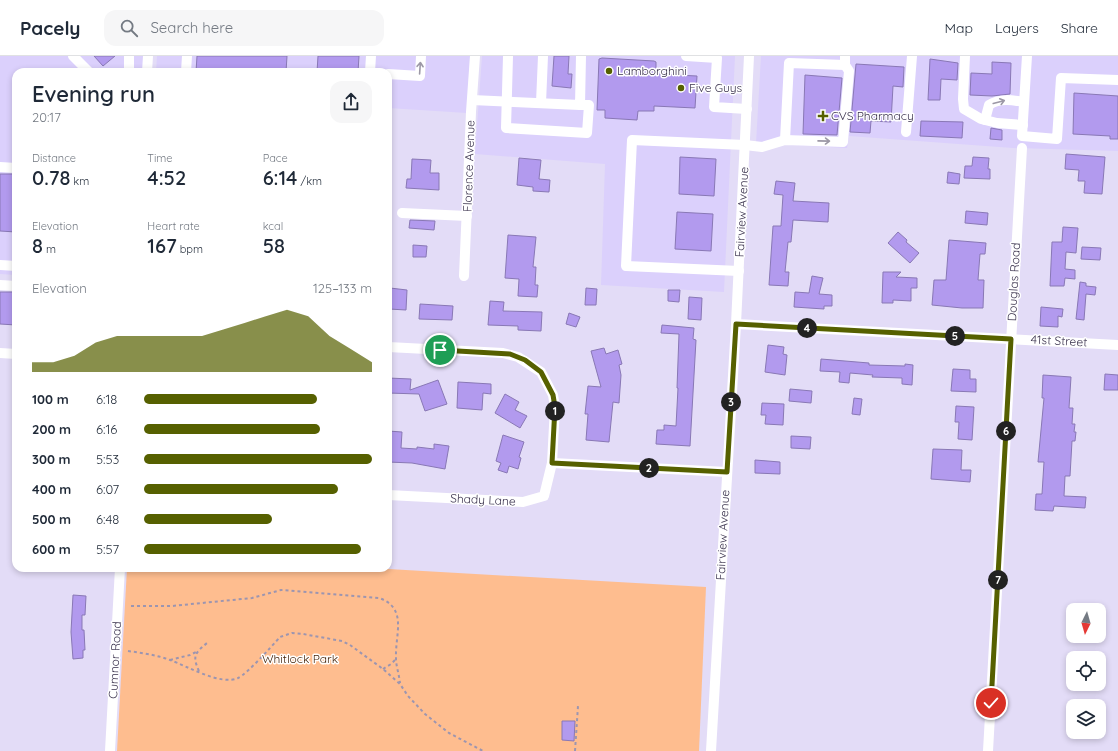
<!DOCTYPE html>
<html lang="en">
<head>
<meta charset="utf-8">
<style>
  :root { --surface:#fff; --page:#f6f6f7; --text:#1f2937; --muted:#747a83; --line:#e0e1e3; --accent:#566000 }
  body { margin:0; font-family:Quicksand,sans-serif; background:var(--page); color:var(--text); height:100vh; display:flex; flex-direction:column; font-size:15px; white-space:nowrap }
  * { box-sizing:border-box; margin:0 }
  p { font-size:13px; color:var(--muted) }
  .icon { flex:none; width:22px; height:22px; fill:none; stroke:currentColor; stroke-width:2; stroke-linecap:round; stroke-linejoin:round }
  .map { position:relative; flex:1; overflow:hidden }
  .sheet { position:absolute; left:12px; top:12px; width:380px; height:504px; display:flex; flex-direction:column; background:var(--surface); border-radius:12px; box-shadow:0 2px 6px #0003 }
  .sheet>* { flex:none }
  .needle { width:26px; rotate:185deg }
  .fabs { position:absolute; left:1066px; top:547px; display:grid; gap:8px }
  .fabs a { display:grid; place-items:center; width:40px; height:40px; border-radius:8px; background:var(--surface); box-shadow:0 2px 6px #0003; font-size:20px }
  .pin { position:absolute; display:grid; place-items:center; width:34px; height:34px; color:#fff; margin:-17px; border:2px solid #fff; border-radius:50%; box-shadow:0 1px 4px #0007 }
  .km { position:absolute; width:20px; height:20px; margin:-10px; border-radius:50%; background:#222; color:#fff; font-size:11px; line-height:20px; text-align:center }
  .round { display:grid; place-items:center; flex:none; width:42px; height:42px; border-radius:12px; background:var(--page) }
  .headline { display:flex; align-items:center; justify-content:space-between; height:68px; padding:0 20px }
  h1 { font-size:22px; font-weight:600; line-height:30px }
  .figures { display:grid; grid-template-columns:repeat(3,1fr); gap:6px; height:68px; padding:4px 20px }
  .figures div { display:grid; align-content:center }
  .figures b { font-size:20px; font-weight:600 }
  .figures small { font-size:11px; font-weight:400 }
  .figures p { font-size:11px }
  .chart { height:112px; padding:8px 20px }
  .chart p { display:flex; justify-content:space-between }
  .chart svg { width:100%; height:72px; margin-top:4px; fill:var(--accent); opacity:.7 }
  ul { padding:0 20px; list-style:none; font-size:13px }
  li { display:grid; grid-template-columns:64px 48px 1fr; align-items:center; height:30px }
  li i { height:10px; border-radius:5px; background:var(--accent) }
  header { display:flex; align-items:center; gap:24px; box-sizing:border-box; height:56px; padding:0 20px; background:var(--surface); border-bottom:1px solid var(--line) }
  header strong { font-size:19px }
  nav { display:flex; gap:22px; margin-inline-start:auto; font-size:14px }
  .search { width:280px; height:36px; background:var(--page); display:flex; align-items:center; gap:10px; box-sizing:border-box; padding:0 14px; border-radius:12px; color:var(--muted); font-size:15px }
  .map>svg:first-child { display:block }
  .built { fill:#dbd0fc }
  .green { fill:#febd8f }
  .building { fill:#b29aee; stroke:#8978b5 }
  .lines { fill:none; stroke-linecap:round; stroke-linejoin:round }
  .path { stroke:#9c95b0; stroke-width:2; stroke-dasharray:3 3; stroke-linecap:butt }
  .minor { stroke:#fff; stroke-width:10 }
  .oneway { stroke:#9c98a6 }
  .route-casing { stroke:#fff; stroke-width:8 }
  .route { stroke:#566000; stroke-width:5 }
  .poi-dot { fill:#566000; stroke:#fff; stroke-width:1.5 }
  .labels { text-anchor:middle; stroke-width:3; stroke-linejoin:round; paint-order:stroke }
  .poi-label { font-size:12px; fill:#3a324d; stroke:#fff; text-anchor:start }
  .street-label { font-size:12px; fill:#3a324d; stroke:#fff }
  .park-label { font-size:12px; fill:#45250c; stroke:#fff }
</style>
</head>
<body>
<header>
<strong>Pacely</strong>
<div class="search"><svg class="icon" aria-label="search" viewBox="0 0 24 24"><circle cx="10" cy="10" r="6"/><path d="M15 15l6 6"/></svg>Search here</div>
<nav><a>Map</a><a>Layers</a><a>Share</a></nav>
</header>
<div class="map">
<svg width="1118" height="695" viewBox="0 0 1118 695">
  <rect width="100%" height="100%" fill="#e3dcf7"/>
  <g class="built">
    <path d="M 0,0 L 149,0 L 147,16 L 16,16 L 16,219 L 0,218 Z"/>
    <path d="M 157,0 L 470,0 L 467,57 L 388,52 L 388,16 L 156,16 Z"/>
    <path d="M 482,0 L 735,0 L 724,236 L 601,229 L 605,108 L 475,98 Z"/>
    <path d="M 761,0 L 1118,0 L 1118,95 L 1013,92 L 849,80 L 847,92 L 756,87 Z"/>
  </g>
  <path class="green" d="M 127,512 L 371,512 L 706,531 L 699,695 L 117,695 Z"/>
  <g class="building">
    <path d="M 94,0 L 115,0 L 103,10 Z"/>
    <path d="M 197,0 L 287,0 L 286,16 L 196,16 Z"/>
    <path d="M 318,0 L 359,0 L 358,16 L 317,16 Z"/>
    <path d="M 554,0 L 569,0 L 568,18 L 572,18 L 571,32 L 552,30 Z"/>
    <path d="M 602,2 L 654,5 L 656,6 L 656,18 L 697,20 L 695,52 L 654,50 L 654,55 L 638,55 L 637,64 L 605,62 L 605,54 L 597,54 L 599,3 Z"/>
    <path d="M 930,3 L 958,7 L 957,24 L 941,23 L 940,44 L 928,44 Z"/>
    <path d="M 992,6 L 1011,7 L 1010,38 L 992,40 L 970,39 L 971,17 L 992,18 Z"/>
    <path d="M 856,8 L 904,11 L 903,31 L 893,30 L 891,66 L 871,65 L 870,77 L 850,76 Z"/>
    <path d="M 805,19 L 842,22 L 837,79 L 803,78 Z"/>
    <path d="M 1074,37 L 1118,40 L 1118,83 L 1110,83 L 1110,80 L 1073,78 Z"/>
    <path d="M 921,65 L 963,66 L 962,82 L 920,80 Z"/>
    <path d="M 991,72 L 1002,74 L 1002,84 L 990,83 Z"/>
    <path d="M 1066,98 L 1105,101 L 1102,138 L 1084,137 L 1085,125 L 1078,125 L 1079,114 L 1065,113 Z"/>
    <path d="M 680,101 L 716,103 L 714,140 L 679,138 Z"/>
    <path d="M 973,101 L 989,102 L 988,113 L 990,113 L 990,123 L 964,122 L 965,110 L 972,110 Z"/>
    <path d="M 519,102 L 541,104 L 539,123 L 550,124 L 549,136 L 533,135 L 533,131 L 517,129 Z"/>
    <path d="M 412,103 L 431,104 L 430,117 L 439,117 L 439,134 L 406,132 L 407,123 L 411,123 Z"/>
    <path d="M 948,116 L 960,118 L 959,128 L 947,127 Z"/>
    <path d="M 0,118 L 16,118 L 16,176 L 0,175 Z"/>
    <path d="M 776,125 L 795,127 L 793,145 L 829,147 L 828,166 L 793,164 L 791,186 L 788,186 L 785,216 L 789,216 L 788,230 L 769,229 L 773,170 L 781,170 L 783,139 L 774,138 Z"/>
    <path d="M 966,155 L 988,157 L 987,169 L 965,167 Z"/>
    <path d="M 677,156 L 713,158 L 711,195 L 675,193 Z"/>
    <path d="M 410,164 L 435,165 L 434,174 L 409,172 Z"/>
    <path d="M 1063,171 L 1078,172 L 1076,197 L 1066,196 L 1065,213 L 1075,214 L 1075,223 L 1065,222 L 1064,230 L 1050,230 L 1052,186 L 1062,186 Z"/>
    <path d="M 898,176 L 907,184 L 906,186 L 919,197 L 910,207 L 888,187 Z"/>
    <path d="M 508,179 L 536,181 L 533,211 L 536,211 L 535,229 L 538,229 L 537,241 L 518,240 L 519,223 L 505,222 Z"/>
    <path d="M 949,184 L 986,187 L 985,198 L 980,198 L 978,224 L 984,224 L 983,252 L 962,252 L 932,249 L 934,224 L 946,224 Z"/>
    <path d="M 413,189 L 427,190 L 426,201 L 413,201 Z"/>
    <path d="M 1082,191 L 1101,192 L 1100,204 L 1081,203 Z"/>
    <path d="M 883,216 L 901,216 L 896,221 L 917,222 L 917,232 L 911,232 L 911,245 L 893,244 L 893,247 L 882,247 Z"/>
    <path d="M 812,220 L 823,222 L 819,238 L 832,239 L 832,250 L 824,250 L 824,253 L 794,251 L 795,236 L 809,237 Z"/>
    <path d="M 1080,226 L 1086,227 L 1086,230 L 1096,231 L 1095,239 L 1086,238 L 1084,264 L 1076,263 Z"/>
    <path d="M 390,232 L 407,234 L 406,254 L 389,253 Z"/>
    <path d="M 586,232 L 597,233 L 596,249 L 585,249 Z"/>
    <path d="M 668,234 L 680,234 L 679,246 L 668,245 Z"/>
    <path d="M 0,236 L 16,236 L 16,269 L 0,268 Z"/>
    <path d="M 689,241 L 702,242 L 701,264 L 688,263 Z"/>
    <path d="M 490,245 L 504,246 L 503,255 L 542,256 L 541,275 L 518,274 L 518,270 L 488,269 Z"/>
    <path d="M 420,248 L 453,250 L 452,264 L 419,263 Z"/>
    <path d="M 1041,251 L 1063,253 L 1062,261 L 1058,260 L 1058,271 L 1040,270 Z"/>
    <path d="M 569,257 L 580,261 L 576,271 L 566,268 Z"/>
    <path d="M 662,269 L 694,272 L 693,283 L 696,284 L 690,390 L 656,388 L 657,374 L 664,374 L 664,369 L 676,370 L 678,332 L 677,332 L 679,278 L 661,277 Z"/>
    <path d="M 768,289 L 784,291 L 783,298 L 787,299 L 785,319 L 765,316 Z"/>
    <path d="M 604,292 L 606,298 L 618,294 L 622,308 L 619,309 L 621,319 L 619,347 L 613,346 L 609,386 L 586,384 L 588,358 L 585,358 L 588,330 L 601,331 L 591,295 Z"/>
    <path d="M 821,303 L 869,307 L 869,309 L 905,310 L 905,308 L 913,309 L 912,329 L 902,328 L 902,322 L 872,321 L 873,319 L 850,317 L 849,327 L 839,326 L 840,316 L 820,315 Z"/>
    <path d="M 953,313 L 970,314 L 970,323 L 976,323 L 976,336 L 951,335 Z"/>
    <path d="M 1105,318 L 1118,319 L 1118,334 L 1104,334 Z"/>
    <path d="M 1043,319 L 1071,321 L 1069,352 L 1073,352 L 1072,368 L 1075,368 L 1074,376 L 1076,376 L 1075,385 L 1072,385 L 1070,420 L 1065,420 L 1064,440 L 1086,441 L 1085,452 L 1054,450 L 1053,455 L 1035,454 L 1036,438 L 1042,438 L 1044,406 L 1038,406 L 1044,342 L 1042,342 Z"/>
    <path d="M 388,322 L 411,323 L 410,334 L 438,324 L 447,348 L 425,355 L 419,338 L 388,337 Z"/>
    <path d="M 458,326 L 491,328 L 491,338 L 483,337 L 482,354 L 457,352 Z"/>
    <path d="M 790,333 L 812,335 L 811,347 L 789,345 Z"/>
    <path d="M 505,338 L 519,346 L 515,354 L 527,360 L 520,372 L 495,357 Z"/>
    <path d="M 854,342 L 862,343 L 860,359 L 852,358 Z"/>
    <path d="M 762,347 L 784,348 L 783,369 L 765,368 L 766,359 L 761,359 Z"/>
    <path d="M 956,350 L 974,351 L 972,384 L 958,383 L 959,366 L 955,366 Z"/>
    <path d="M 388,375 L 402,376 L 401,392 L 417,393 L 417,391 L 434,393 L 434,388 L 449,390 L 445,413 L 412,407 L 388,406 Z"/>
    <path d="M 503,379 L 524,386 L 519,401 L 521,402 L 518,413 L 509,410 L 507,417 L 498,414 L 501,407 L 496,405 Z"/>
    <path d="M 791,380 L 811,381 L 810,393 L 791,392 Z"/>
    <path d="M 933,393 L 962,394 L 961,414 L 971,414 L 970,426 L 931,423 Z"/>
    <path d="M 755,404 L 780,406 L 780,418 L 755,417 Z"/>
    <path d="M 73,539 L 86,540 L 85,559 L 82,559 L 82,574 L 84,574 L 85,594 L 83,594 L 83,602 L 73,603 L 71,576 Z"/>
    <path d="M 562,665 L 575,665 L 574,685 L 562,684 Z"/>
  </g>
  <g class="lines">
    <g class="path">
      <path d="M 131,550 L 172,550 L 252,542 L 281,534 L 379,542 C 408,552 395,578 396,602 C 396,610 399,618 400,627"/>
      <path d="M 128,595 C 142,597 157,599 170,604 C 187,610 221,630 238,622 C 248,617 271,591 280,581 L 292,577 L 303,578 L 342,585 L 350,589 L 383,613 L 400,628 L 408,640 L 425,658 L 449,677 L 483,695"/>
      <path d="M 170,604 L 190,599 L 196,596"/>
      <path d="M 383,613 L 391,608 L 396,603"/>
      <path d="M 199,615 C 192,600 195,597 207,587"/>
      <path d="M 575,695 L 578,650"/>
    </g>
    <g class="minor">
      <path d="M 73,0 L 89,16"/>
      <path d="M 508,0 L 506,72 L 587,77 L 589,49 L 580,49"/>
      <path d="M 686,0 L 717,2 L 714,51 L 747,53"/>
      <path d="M 965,0 L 963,43 L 964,53 L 981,63 L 997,67 L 1023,69"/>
      <path d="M 1027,0 L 1022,80 L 1057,83 L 1061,22 L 1118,24"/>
      <path d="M 129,16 L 129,0"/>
      <path d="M 147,16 L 148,0"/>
      <path d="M 186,16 L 187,0"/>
      <path d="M 370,16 L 371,0"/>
      <path d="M 388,18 L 420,20 L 421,0"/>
      <path d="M 472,44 L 580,49 L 581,0"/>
      <path d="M 541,47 L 543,0"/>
      <path d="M 985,64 L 989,49 C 1000,42 1012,44 1024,46"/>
      <path d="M 906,76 L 912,0"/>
      <path d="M 785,84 L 789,7 L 845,9"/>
      <path d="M 0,111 L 16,112"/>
      <path d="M 402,157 L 467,160"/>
      <path d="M 0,209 L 16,210"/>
      <path d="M 739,215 L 626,210 L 632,84 L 745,89 L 762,91 L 785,84 L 843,86 L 849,15 L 845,9 L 845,0"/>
      <path d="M 464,220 L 471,56 L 475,0"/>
      <path d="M 0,229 L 16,230"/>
      <path d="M 736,268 L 1118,289"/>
      <path d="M 388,291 L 503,297 L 518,301 L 541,316 L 553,339 L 555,351 L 552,407 L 544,440 L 523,446 L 388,439"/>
      <path d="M 0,297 L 16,298"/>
      <path d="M 552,407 L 727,416"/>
      <path d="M 110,695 L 120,512"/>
      <path d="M 711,695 L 736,268 L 749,0"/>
      <path d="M 988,695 L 1022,92"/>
    </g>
  </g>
  <defs><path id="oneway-shaft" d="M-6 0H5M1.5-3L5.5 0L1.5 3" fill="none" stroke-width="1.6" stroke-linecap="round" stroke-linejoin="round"/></defs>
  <g class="oneway">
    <use href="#oneway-shaft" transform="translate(420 12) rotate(-86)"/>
    <use href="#oneway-shaft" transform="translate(999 46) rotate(-15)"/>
    <use href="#oneway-shaft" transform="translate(824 85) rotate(1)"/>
  </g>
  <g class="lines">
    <defs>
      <path id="route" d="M 440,294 L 510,298 L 525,304 L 541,316 L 553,339 L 555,351 L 552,407 L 727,416 L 736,268 L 1011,283 L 991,647"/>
    </defs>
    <use href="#route" class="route-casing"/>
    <use href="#route" class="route"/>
  </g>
  <g class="poi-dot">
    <circle cx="609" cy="15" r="4"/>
    <circle cx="681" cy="32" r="4"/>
    <path d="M821 54h4v4h4v4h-4v4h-4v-4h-4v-4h4z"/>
  </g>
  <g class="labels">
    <g class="poi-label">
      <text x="617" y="19">Lamborghini</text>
      <text x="689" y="36">Five Guys</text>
      <text x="831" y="64">CVS Pharmacy</text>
    </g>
    <g class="street-label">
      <text transform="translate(469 110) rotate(-88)" y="4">Florence Avenue</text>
      <text transform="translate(742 156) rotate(-87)" y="4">Fairview Avenue</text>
      <text transform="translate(1014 226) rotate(-87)" y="4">Douglas Road</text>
      <text transform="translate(1059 285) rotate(3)" y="4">41st Street</text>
      <text transform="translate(483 444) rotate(3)" y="4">Shady Lane</text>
      <text transform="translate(723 479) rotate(-87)" y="4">Fairview Avenue</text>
      <text transform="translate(115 604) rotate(-87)" y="4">Cumnor Road</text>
    </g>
    <g class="park-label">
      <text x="300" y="607">Whitlock Park</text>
    </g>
  </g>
</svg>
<div class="fabs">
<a><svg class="needle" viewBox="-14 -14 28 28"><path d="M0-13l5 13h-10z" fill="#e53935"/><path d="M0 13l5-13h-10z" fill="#747a83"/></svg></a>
<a><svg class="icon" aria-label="locate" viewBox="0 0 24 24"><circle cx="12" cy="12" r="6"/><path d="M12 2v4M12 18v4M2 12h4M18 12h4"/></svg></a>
<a><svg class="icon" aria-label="layers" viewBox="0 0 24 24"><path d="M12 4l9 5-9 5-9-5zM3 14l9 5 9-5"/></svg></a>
</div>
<div class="pin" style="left:440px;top:294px;background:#1e9e55"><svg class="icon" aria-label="arrive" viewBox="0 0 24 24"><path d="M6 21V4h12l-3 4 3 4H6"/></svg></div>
<div class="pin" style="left:991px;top:647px;background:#d93025"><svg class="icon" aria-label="check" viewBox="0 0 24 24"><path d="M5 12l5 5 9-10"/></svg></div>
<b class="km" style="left:555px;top:355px">1</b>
<b class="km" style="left:649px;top:412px">2</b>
<b class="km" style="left:731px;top:346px">3</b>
<b class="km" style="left:807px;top:272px">4</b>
<b class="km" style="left:955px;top:280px">5</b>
<b class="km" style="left:1006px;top:375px">6</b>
<b class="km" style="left:998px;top:524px">7</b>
<section class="sheet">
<div class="headline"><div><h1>Evening run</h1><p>20:17</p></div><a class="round"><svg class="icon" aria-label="share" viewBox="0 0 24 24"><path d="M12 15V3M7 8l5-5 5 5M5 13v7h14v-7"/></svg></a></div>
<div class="figures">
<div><p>Distance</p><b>0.78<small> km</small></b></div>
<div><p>Time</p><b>4:52</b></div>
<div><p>Pace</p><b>6:14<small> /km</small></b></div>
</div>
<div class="figures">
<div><p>Elevation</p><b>8<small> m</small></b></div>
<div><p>Heart rate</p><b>167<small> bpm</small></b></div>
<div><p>kcal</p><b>58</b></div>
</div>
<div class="chart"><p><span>Elevation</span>125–133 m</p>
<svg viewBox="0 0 160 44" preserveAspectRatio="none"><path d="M0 44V38L10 38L20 34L30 26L40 22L50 22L60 22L70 22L80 22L90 18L100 14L110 10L120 6L130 10L140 22L150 30L160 38V44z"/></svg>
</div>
<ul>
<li><b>100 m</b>6:18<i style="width:76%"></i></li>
<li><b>200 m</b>6:16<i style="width:77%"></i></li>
<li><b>300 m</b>5:53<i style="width:100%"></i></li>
<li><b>400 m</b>6:07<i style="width:85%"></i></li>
<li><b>500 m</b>6:48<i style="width:56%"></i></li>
<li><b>600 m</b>5:57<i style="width:95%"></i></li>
</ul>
</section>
</div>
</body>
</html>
